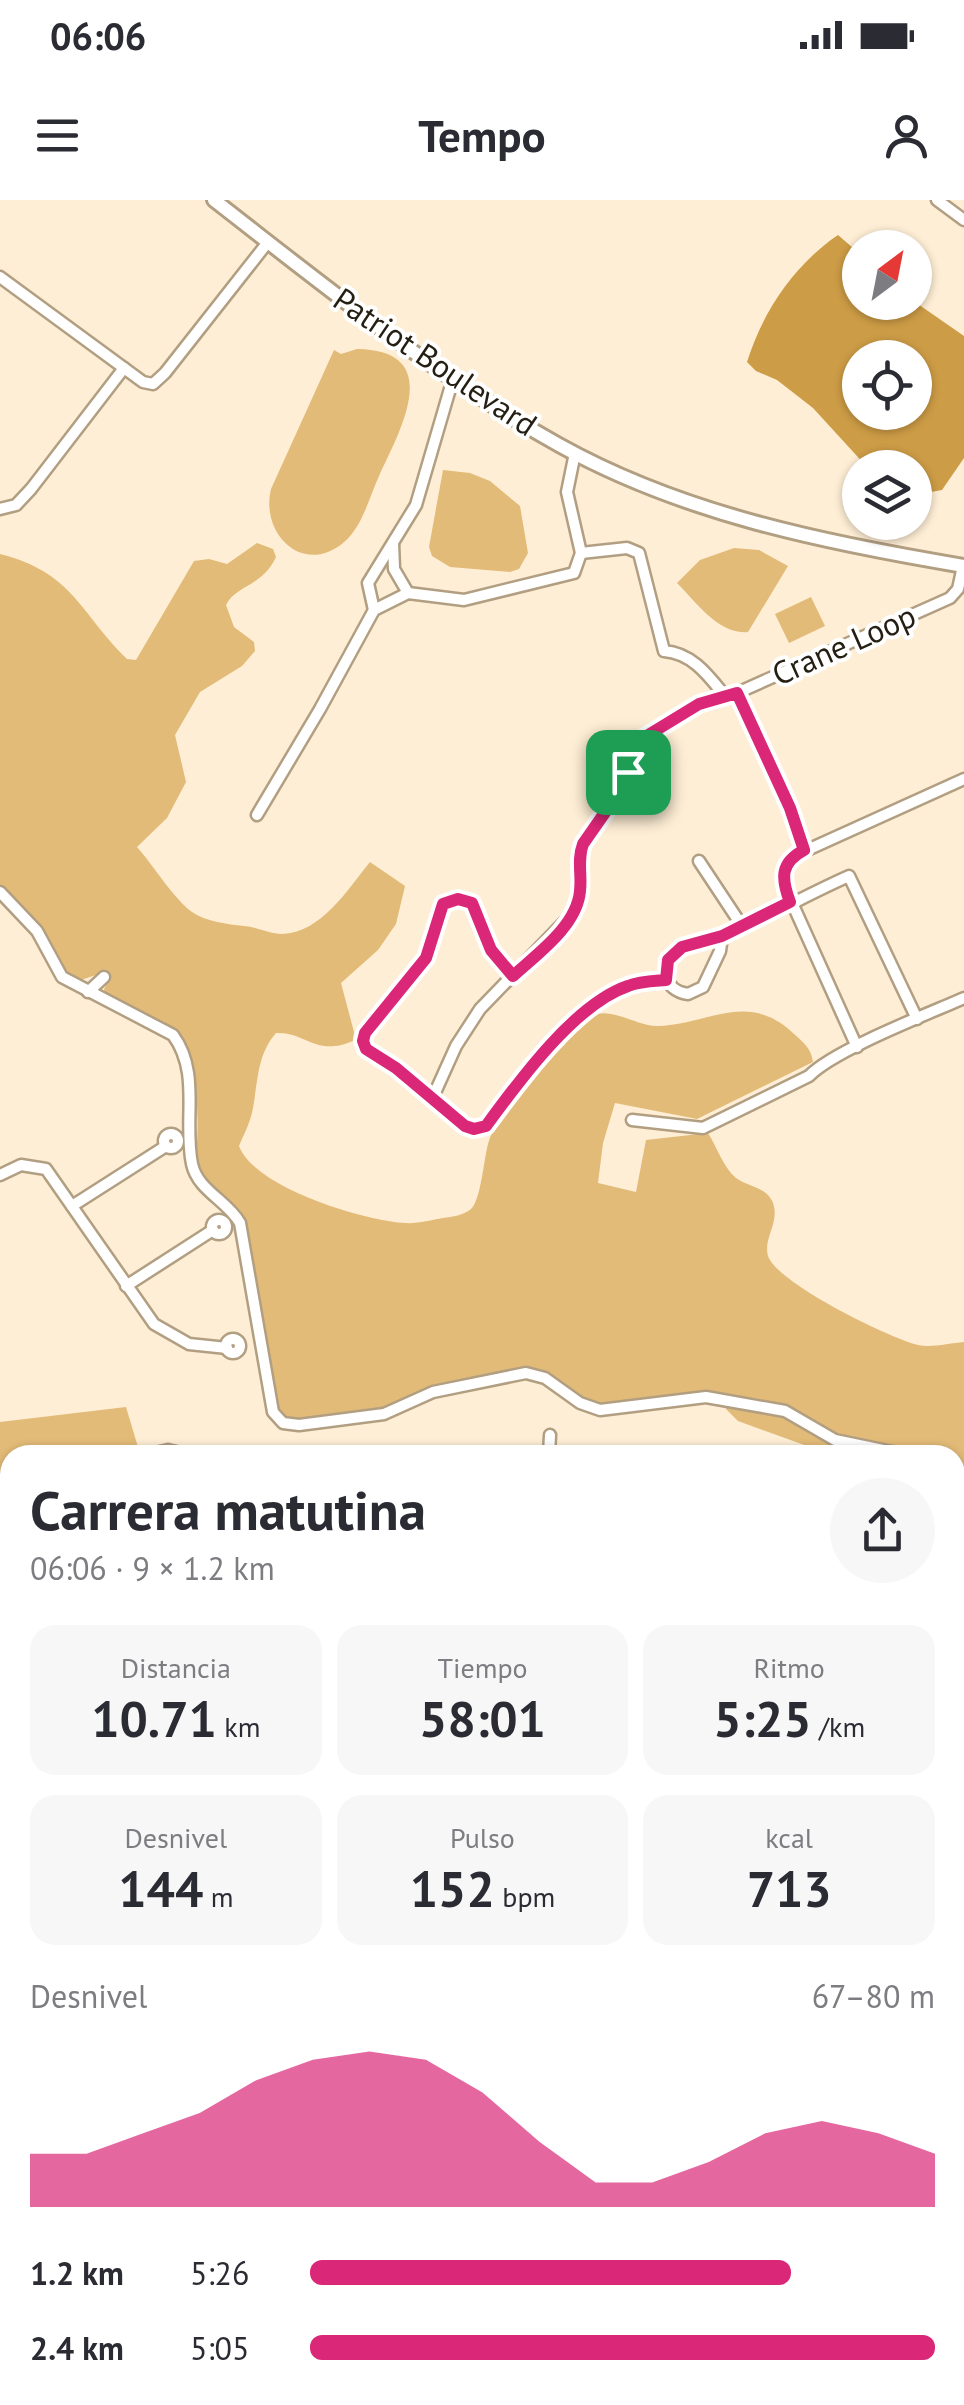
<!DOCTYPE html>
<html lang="es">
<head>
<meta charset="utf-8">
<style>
  :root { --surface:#fff; --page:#f7f7f7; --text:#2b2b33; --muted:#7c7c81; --accent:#db2777 }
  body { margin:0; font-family:"PT Sans",sans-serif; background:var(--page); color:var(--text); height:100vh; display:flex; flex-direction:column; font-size:38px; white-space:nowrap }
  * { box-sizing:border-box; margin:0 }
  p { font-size:32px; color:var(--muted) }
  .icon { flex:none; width:55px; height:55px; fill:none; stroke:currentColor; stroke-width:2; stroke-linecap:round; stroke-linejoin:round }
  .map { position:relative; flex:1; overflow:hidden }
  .panel { position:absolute; left:0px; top:1245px; width:965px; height:960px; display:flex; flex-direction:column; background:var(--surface); border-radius:30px 30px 0 0; box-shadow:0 2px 8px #0004 }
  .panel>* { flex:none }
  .needle { width:65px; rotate:32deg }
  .controls { position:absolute; left:842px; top:30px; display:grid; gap:20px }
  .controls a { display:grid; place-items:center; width:90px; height:90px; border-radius:50%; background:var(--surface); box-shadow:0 2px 8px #0004; font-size:50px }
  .pin { position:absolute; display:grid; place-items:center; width:85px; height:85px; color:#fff; margin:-42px; border-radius:20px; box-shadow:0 5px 15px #0006 }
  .round { display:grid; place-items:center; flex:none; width:105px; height:105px; border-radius:52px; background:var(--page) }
  .overview { display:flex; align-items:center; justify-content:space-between; height:170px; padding:0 30px }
  h1 { font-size:55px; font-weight:700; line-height:75px }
  .metrics { display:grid; grid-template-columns:repeat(3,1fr); gap:15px; height:170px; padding:10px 30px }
  .metrics div { display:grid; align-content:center; border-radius:25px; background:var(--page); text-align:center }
  .metrics b { font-size:50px; font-weight:700 }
  .metrics small { font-size:28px; font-weight:400 }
  .metrics p { font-size:28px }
  .chart { height:280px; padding:20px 30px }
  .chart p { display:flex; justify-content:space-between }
  .chart svg { width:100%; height:180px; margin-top:10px; fill:var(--accent); opacity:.7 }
  ul { padding:0 30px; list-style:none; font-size:32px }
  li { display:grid; grid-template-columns:160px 120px 1fr; align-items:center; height:75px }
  li i { height:25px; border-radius:12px; background:var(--accent) }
  .status { display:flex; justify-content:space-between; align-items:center; height:70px; padding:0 50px; background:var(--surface); direction:ltr }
  .status svg { height:28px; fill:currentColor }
  header { display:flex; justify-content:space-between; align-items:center; height:130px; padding:0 30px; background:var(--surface); font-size:45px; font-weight:700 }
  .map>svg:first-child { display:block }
  .green { fill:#e3bb78 }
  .water { fill:#cd9c46; fill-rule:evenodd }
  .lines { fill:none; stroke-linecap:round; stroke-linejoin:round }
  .minor-casing { stroke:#b29f82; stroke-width:15 }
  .tertiary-casing { stroke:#b29f82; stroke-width:18 }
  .primary-casing { stroke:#b29f82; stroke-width:20 }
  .minor { stroke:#fff; stroke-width:10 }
  .tertiary { stroke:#fff; stroke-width:12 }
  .primary { stroke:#fff; stroke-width:15 }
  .route-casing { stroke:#fff; stroke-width:20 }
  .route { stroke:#db2777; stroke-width:12 }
  .labels { text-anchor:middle; stroke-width:8; stroke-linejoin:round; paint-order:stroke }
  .street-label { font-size:32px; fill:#251e12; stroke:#fff }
</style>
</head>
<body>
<div class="status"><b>06:06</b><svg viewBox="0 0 49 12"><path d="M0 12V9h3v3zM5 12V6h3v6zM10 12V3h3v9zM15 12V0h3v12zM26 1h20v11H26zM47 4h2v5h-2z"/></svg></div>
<header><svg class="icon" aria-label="menu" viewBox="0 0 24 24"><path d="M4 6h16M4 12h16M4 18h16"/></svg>Tempo<svg class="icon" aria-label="person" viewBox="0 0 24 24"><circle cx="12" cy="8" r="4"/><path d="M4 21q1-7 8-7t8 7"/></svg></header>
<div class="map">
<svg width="964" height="2205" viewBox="0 0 964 2205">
  <rect width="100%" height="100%" fill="#feeed5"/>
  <g class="green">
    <path d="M 357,149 C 447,150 399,232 379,276 C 369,298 362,328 343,343 C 303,376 260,334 271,289 L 334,150 L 341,154 Z"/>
    <path d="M 443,270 L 470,273 L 490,281 L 520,306 L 528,353 L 519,369 L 510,372 L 450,367 L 432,356 L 429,347 Z"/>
    <path d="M 257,343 L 273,349 L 276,357 C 262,387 236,385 226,405 L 234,427 L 254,442 L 255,451 L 242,466 L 200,492 L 175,535 L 186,582 L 167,618 L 137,647 C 154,666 173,698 192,712 C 207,722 227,724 244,726 C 257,727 270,734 282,734 C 321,733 348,689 370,662 L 405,686 L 396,724 L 378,750 L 341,783 L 354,832 L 353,841 C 315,857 307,832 276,833 C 257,855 258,881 253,908 C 251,921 244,934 239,946 C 255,988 363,1020 405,1023 C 417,1024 431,1020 443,1018 C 452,1017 464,1015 471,1009 C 481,1000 484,958 488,944 C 494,925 504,906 517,891 C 534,873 571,826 592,816 C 611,806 636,826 657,826 C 708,825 747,790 793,833 C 804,843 811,848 813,862 L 697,919 L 615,903 L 603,943 L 598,983 L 636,992 L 646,940 L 708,933 C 717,947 723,967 736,978 C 748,987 767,987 773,1003 C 780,1023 763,1038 768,1056 C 777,1083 889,1138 918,1145 C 931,1148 950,1143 964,1142 L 964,1281 L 955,1277 L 955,1255 L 899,1255 L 872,1249 L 852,1255 L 832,1255 L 738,1221 L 726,1209 L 725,1197 L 697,1193 L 599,1208 L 526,1169 L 517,1169 L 448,1182 L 372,1213 L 292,1220 L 280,1212 L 235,1009 L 199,972 L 196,964 C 198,921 203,870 171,837 C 154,820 126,807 105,794 L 104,789 L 109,780 L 102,773 L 81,780 L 68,774 L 32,716 L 0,687 L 0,354 C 74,373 79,412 127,459 L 136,460 L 194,361 L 209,359 L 227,364 Z"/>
    <path d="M 734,348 L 759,350 L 788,366 L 748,432 C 719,435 696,402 677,383 L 700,360 Z"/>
    <path d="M 811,397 L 825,426 L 789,443 L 775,414 Z"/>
    <path d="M 126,1207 L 138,1247 L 126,1255 L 10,1255 L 10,1316 L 0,1319 L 0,1222 Z"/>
  </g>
  <path class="water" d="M 838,35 L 860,54 L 860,102 L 915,102 L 964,136 L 964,258 L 942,290 L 915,295 L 915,268 L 867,267 L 813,208 L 777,180 L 756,171 L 747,162 C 763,111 794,65 838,35 ZM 860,158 L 915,158 L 915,212 L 860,212 Z"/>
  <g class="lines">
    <defs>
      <g id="minor">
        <path d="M 937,0 L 964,20"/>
        <path d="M 0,77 L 143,182 L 153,184 L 165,173 L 268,42"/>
        <path d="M 0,309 L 16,305 L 31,289 L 124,168"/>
        <path d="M 393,343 L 394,369 L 408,393"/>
        <path d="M 581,353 L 627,348 L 639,353 L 664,451 C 692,453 708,475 725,496"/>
        <path d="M 374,410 L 368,383 L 416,305 L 452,182"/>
        <path d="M 737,493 L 790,608 L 805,651 C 789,658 781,667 784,685 L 857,847"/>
        <path d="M 257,615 L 320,509 L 374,410 L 408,393 L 464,400 L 574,373 L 581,353 L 567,292 L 575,253"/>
        <path d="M 805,651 L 964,579"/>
        <path d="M 699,661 L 742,726"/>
        <path d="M 0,692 L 37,731 L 62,777 L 173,835 C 201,873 183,920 192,964 C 198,991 227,1000 240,1023 L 273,1212 L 283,1223 L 299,1225 L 384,1214 L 433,1192 L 526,1173 L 545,1178 L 580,1203 L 600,1210 L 706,1197 L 785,1211 L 835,1240 L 907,1255"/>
        <path d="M 722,737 L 720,751 L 703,787 L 688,794 C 663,791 658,764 678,750 C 691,741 708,742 722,736 C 765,719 806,695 849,676 L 917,819"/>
        <path d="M 513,776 L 491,750 L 475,706 L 463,699 L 448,700 L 439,712 L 426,758 L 365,833 L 364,846 L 433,897 L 465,927 L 486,926 C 519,881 575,805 628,786 C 640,781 654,781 666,780"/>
        <path d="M 88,792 L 104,777"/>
        <path d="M 433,897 L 456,846 L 480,809 L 574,712 L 580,692 L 580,654 L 583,644 L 620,591 L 640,540 L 699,504 L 737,493 L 950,398 L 958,389 L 963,366"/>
        <path d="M 632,920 L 703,928 L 809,876 C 834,850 928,814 964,798"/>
        <circle cx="171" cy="941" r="7"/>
        <path d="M 0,975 L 21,965 L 46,969 L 154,1124 L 189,1144 L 227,1148"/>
        <path d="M 72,1006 L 166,946"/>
        <circle cx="219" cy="1027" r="7"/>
        <path d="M 126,1086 L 213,1030"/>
        <circle cx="233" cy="1146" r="7"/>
        <path d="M 147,1255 L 168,1250 L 189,1255"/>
        <path d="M 549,1255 L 550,1235"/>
        <path d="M 955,1278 L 964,1289"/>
        <path d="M 0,1329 L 10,1327"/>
        <path d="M 0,1409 L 10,1406"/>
        <path d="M 0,1487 L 10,1485"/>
        <path d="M 955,1523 L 964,1546"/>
        <path d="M 0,1573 L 10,1575"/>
        <path d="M 6,1647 L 10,1665"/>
        <path d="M 955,2021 L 964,2021"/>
        <path d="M 0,2049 L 10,2048"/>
        <path d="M 955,2152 L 964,2152"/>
        <path d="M 0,2191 L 10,2191"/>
        <path d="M 669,2195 L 671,2205"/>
        <path d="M 782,2195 L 788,2205"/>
        <path d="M 576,2199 L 577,2205"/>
        <path d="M 371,2205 L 372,2195"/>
      </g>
      <path id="tertiary" d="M 214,0 C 326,87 435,176 559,245 C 683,314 826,343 964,366"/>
      <g id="primary">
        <path d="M 955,1825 L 964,1824"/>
        <path d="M 0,1898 L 10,1899"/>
      </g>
    </defs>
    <use href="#minor" class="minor-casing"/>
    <use href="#tertiary" class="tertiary-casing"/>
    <use href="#primary" class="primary-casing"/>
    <use href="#minor" class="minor"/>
    <use href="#tertiary" class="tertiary"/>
    <use href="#primary" class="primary"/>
  </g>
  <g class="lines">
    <defs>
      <path id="route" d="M 737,493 L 790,608 L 804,650 C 780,663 781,678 790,702 L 722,736 L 682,747 L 668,760 L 666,780 C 654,781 640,781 628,786 C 575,804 519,881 486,926 L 474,929 L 465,926 L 396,868 L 366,849 L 363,841 L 365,833 L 426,758 L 443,704 L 458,699 L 472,703 L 491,750 L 513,776 C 537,754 577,726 580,691 C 582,675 577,660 583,644 L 620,591 L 640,540 L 699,504 Z"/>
    </defs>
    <use href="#route" class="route-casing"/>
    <use href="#route" class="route"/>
  </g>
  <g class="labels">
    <g class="street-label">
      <text transform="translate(435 162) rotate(34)" y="11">Patriot Boulevard</text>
      <text transform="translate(844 445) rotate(-24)" y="11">Crane Loop</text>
    </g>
  </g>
</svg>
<div class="controls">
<a><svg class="needle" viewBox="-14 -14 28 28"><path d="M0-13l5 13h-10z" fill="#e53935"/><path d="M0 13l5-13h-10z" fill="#7c7c81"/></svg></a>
<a><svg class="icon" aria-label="locate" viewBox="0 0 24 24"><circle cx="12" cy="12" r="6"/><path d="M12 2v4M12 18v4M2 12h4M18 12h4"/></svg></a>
<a><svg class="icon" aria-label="layers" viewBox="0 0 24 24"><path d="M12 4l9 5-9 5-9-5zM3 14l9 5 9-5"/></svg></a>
</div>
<div class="pin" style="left:628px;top:572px;background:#1e9e55"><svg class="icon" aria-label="arrive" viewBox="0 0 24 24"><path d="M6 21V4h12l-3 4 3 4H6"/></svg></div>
<section class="panel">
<div class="overview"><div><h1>Carrera matutina</h1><p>06:06 · 9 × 1.2 km</p></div><a class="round"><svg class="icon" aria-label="share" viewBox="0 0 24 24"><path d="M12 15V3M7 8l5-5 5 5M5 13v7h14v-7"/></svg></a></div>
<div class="metrics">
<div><p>Distancia</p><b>10.71<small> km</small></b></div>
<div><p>Tiempo</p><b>58:01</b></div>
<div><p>Ritmo</p><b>5:25<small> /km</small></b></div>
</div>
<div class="metrics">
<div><p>Desnivel</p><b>144<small> m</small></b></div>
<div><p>Pulso</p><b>152<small> bpm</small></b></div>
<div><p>kcal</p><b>713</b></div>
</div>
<div class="chart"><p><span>Desnivel</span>67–80 m</p>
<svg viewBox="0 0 160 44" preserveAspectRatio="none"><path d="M0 44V31L10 31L20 26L30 21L40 13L50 8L60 6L70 8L80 16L90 28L100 38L110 38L120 33L130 26L140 23L150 26L160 31V44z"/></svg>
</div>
<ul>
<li><b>1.2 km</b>5:26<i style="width:77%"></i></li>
<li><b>2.4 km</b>5:05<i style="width:100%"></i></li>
</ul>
</section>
</div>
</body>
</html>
